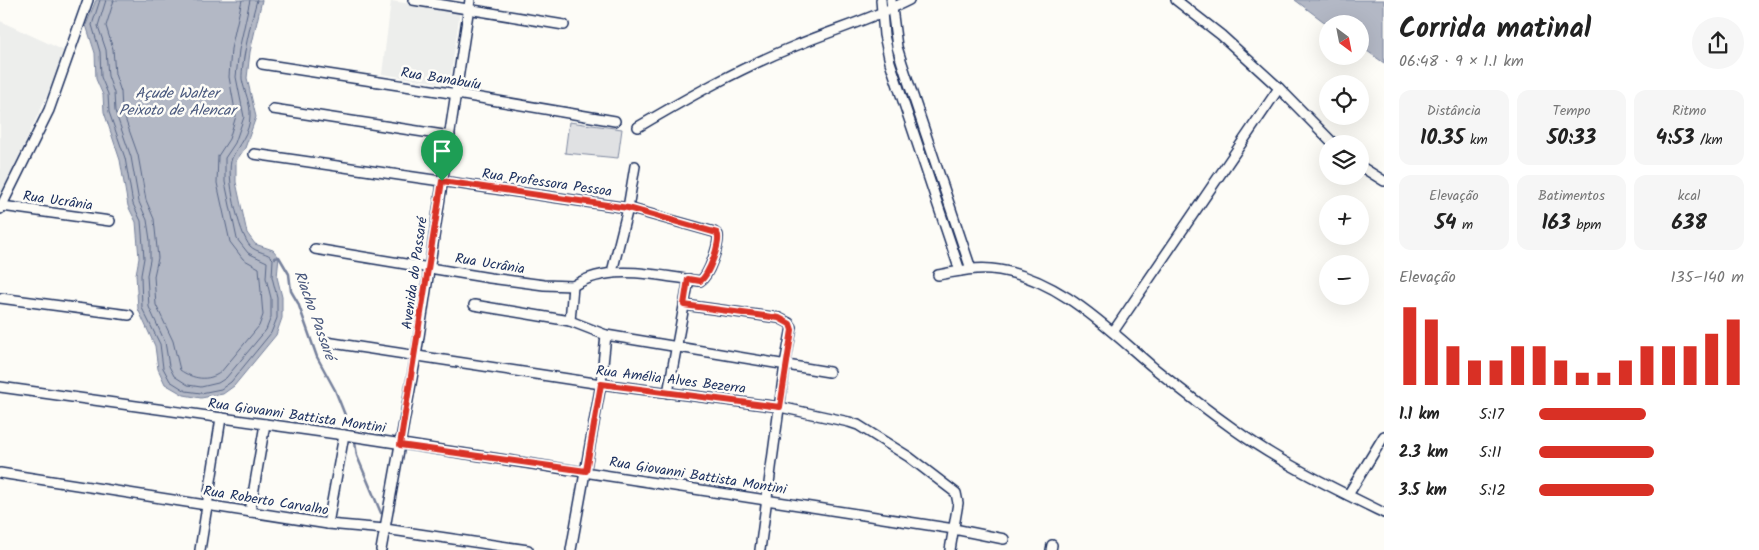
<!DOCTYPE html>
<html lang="pt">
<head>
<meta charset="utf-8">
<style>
  :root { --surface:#fff; --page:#f6f6f6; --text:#222; --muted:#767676; --accent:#d93025 }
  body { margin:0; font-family:Kalam,sans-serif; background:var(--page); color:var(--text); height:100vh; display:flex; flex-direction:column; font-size:19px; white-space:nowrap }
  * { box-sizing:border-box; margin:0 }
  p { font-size:16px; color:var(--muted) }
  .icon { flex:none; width:28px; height:28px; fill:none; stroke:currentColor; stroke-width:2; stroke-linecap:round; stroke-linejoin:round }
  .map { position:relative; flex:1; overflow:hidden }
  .details { display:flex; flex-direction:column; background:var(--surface); width:375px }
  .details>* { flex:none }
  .needle { width:32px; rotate:148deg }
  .buttons { position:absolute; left:1319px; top:15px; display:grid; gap:10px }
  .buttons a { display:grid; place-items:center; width:50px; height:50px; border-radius:50%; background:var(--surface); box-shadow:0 5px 20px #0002; font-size:25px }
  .pin { position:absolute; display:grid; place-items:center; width:42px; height:42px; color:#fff; margin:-51px -21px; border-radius:50% 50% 50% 0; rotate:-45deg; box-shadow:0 0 5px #0007 }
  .pin .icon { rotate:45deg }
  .round { display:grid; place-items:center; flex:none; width:52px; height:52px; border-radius:26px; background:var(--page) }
  .headline { display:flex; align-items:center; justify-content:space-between; height:85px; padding:0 15px }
  h1 { font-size:28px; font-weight:700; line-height:38px }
  .stats { display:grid; grid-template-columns:repeat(3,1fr); gap:8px; height:85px; padding:5px 15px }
  .stats div { display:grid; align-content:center; border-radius:12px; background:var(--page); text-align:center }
  .stats b { font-size:21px; font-weight:700 }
  .stats small { font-size:14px; font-weight:400 }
  .stats p { font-size:14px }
  .chart { height:140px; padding:10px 15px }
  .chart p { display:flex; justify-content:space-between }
  .chart svg { width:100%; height:90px; margin-top:5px; stroke:var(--accent); stroke-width:6 }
  ul { padding:0 15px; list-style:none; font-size:16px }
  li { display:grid; grid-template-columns:80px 60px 1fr; align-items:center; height:38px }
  li i { height:12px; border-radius:6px; background:var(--accent) }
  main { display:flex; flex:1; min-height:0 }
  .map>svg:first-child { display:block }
  .built { fill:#edeeec }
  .green { fill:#e0e1e3; stroke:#7e88a0 }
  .water { fill:#b3b8c5; stroke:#76819c }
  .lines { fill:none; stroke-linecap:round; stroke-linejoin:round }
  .shore { stroke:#586687; stroke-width:1 }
  .stream { stroke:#76819c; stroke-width:2.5 }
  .minor-casing { stroke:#1b2f5e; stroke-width:12 }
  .minor { stroke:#fdfcf7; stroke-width:9 }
  .route-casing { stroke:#fff; stroke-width:10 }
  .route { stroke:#d93025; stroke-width:6 }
  .labels { text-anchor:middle; stroke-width:5; stroke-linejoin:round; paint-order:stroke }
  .street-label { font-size:14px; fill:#1b2f5e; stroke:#fdfcf7 }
  .water-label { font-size:15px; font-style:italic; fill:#49587d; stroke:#fdfcf7 }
</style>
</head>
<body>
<main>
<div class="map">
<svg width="1384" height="550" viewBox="0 0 1384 550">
  <rect width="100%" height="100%" fill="#fdfcf7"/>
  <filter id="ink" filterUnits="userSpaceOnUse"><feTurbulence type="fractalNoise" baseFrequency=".02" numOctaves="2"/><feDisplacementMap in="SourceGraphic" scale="10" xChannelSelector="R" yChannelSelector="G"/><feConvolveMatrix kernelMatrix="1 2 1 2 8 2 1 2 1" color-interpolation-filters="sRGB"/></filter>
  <g filter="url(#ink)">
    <g class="built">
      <path d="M 391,1 L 460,11 L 450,82 L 446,84 L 382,74 Z"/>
      <path d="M 0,21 L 67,52 L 0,197 Z"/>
    </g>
    <path class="green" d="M 569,122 L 622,129 L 618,158 L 565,153 Z"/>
    <g class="water">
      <path d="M 96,0 L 262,0 L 250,52 L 247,78 L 256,117 L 245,148 L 236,161 L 236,182 L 247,233 L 255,244 L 273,250 L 279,257 L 277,277 L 282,297 L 282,318 L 276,335 L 234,386 L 223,394 L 201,398 L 184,395 L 165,384 L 158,369 L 155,346 L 138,309 L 136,274 L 139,258 L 136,222 L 128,206 L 120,160 L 104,112 L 103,95 L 96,79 L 95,53 L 86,25 Z"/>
      <path d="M 1295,0 L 1384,0 L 1384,63 L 1360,46 L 1360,24 L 1327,24 Z"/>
    </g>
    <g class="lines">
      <g class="shore">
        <path d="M 100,0 L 92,25 L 100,52 L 101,77 L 108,94 L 109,112 L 125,158 L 133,204 L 141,221 L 144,258 L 141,275 L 142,308 L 160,344 L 163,368 L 170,381 L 186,391 L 201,393 L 221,389 L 231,382 L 271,333 L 277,318 L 277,297 L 272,277 L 273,259 C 268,252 257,253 250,246 C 239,234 225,174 232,158 C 238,145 250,133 250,116 C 251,104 244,91 242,79 C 241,63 252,17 257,0"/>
        <path d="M 106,0 L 98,26 L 106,50 L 108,76 L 114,93 L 115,111 L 131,157 L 139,202 L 147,220 L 150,240 L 150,260 L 147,275 L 149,307 L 165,342 L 169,366 L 174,376 L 188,385 L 201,387 L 218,383 L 226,378 L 266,330 L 271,317 L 271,298 L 266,278 L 267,262 L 248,253 L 237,239 L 225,182 L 225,158 L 235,143 L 244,117 L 236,77 L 239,50 L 250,0"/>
        <path d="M 114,0 L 106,26 L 113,49 L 115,74 L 121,92 L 122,110 L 138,155 L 146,200 L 154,219 L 158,258 L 154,276 L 156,305 L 173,341 L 180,370 C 193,379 208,382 221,372 L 259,326 L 263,315 L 259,268 L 243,259 L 230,242 L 217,183 L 218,156 L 229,139 L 236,116 L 229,77 L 231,49 L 242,0"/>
      </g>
      <g class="stream">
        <path d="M 275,258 L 279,257 L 289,274 L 291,291 L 298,303 L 317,357 L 335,390 L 349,425"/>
        <path d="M 355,442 L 357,456 L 381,513"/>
      </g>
      <defs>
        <g id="minor">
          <path d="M 413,0 L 564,25"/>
          <path d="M 881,0 L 884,35 L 890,62 L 960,271"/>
          <path d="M 891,0 L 897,47 L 902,63 L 971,269"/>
          <path d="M 1176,0 L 1221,35 L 1279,88 L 1334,144"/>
          <path d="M 262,64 L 457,94 L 615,121"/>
          <path d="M 273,109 L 450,136"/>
          <path d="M 638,127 C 689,97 740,68 795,46 C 833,30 872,19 909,0"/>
          <path d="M 254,154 L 628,208 L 714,232 L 718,235 C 719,245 709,276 700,281 C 660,276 610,262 573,286"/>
          <path d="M 1360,166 L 1384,181"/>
          <path d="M 2,206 L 110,221"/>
          <path d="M 0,209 L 49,110 L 88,0"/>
          <path d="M 315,249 L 490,278 L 544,285 L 573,286"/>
          <path d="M 612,272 L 628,208 L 635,166"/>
          <path d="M 938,275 C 955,272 973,267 991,269 C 1056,275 1107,328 1154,368 C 1180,389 1207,410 1235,430 C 1281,463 1333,488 1384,513"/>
          <path d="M 573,286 L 570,321 L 606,335 L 829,372"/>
          <path d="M 0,298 L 129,315"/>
          <path d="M 474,305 L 570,321"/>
          <path d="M 684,305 L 779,318 L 789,323 L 792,327 L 785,364 L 760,550"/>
          <path d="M 1113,332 L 1279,88"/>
          <path d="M 326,342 L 601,384 L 780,407 L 849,422 L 858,425 L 909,457 L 956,493 L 958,503 L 950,550"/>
          <path d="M 0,387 L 344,435 L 954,529 L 1004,539"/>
          <path d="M 668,393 L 689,279"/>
          <path d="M 0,473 L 328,524 L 385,529 L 528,550"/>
          <path d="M 1348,495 L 1384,436"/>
          <path d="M 250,512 L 265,424"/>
          <path d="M 328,524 L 344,435"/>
          <path d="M 200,550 L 221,418"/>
          <path d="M 381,550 L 416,356 L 470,0"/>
          <path d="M 571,550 L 601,384 L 606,335"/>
          <path d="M 1051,550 L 1052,545"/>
        </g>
      </defs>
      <use href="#minor" class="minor-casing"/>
      <use href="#minor" class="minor"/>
    </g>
  </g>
  <g class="lines" filter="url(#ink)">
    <defs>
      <path id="route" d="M 442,181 L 628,208 L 717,233 C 722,241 708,277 700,281 L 688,279 L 684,305 L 779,318 L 790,324 L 792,330 L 780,407 L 601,384 L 586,471 L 400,445 Z"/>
    </defs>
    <use href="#route" class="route-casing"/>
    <use href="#route" class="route"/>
  </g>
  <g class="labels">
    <g class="street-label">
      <text transform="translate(441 78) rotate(9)" y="5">Rua Banabuíu</text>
      <text transform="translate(547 182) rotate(8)" y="5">Rua Professora Pessoa</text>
      <text transform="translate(58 200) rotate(8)" y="5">Rua Ucrânia</text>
      <text transform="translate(490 263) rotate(9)" y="5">Rua Ucrânia</text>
      <text transform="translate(414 273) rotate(-82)" y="5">Avenida do Passaré</text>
      <text transform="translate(671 379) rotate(7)" y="5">Rua Amélia Alves Bezerra</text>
      <text transform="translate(297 415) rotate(8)" y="5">Rua Giovanni Battista Montini</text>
      <text transform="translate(698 475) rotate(9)" y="5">Rua Giovanni Battista Montini</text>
      <text transform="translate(266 500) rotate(9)" y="5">Rua Roberto Carvalho</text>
    </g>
    <g class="water-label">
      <text x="177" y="98">Açude Walter<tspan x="177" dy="17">Peixoto de Alencar</tspan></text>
      <text transform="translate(315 315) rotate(70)" y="5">Riacho Passaré</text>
    </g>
  </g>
</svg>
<div class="buttons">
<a><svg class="needle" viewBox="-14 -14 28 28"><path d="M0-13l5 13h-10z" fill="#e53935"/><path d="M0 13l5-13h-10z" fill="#767676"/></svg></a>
<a><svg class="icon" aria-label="locate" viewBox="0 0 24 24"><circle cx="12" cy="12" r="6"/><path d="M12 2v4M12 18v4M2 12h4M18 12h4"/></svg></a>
<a><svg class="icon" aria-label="layers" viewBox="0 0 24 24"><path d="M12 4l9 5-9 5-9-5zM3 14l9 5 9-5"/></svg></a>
<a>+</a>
<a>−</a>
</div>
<div class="pin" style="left:442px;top:181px;background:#1e9e55"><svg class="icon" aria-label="arrive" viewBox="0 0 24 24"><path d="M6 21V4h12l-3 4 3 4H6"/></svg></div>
</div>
<section class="details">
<div class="headline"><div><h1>Corrida matinal</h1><p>06:48 · 9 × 1.1 km</p></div><a class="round"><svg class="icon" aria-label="share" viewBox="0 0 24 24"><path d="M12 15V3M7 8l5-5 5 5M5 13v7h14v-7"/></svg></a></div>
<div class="stats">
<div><p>Distância</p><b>10.35<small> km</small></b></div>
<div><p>Tempo</p><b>50:33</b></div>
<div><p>Ritmo</p><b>4:53<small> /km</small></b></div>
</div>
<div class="stats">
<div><p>Elevação</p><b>54<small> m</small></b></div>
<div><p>Batimentos</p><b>163<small> bpm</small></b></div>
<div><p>kcal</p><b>638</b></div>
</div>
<div class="chart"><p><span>Elevação</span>135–140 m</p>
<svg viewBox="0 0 160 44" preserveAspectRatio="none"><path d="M5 44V6M15 44V12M25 44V25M35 44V32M45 44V32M55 44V25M65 44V25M75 44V32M85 44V38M95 44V38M105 44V32M115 44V25M125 44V25M135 44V25M145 44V19M155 44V12"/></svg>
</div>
<ul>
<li><b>1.1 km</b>5:17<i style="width:52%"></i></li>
<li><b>2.3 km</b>5:11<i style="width:56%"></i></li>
<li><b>3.5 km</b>5:12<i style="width:56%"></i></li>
</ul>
</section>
</main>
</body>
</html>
